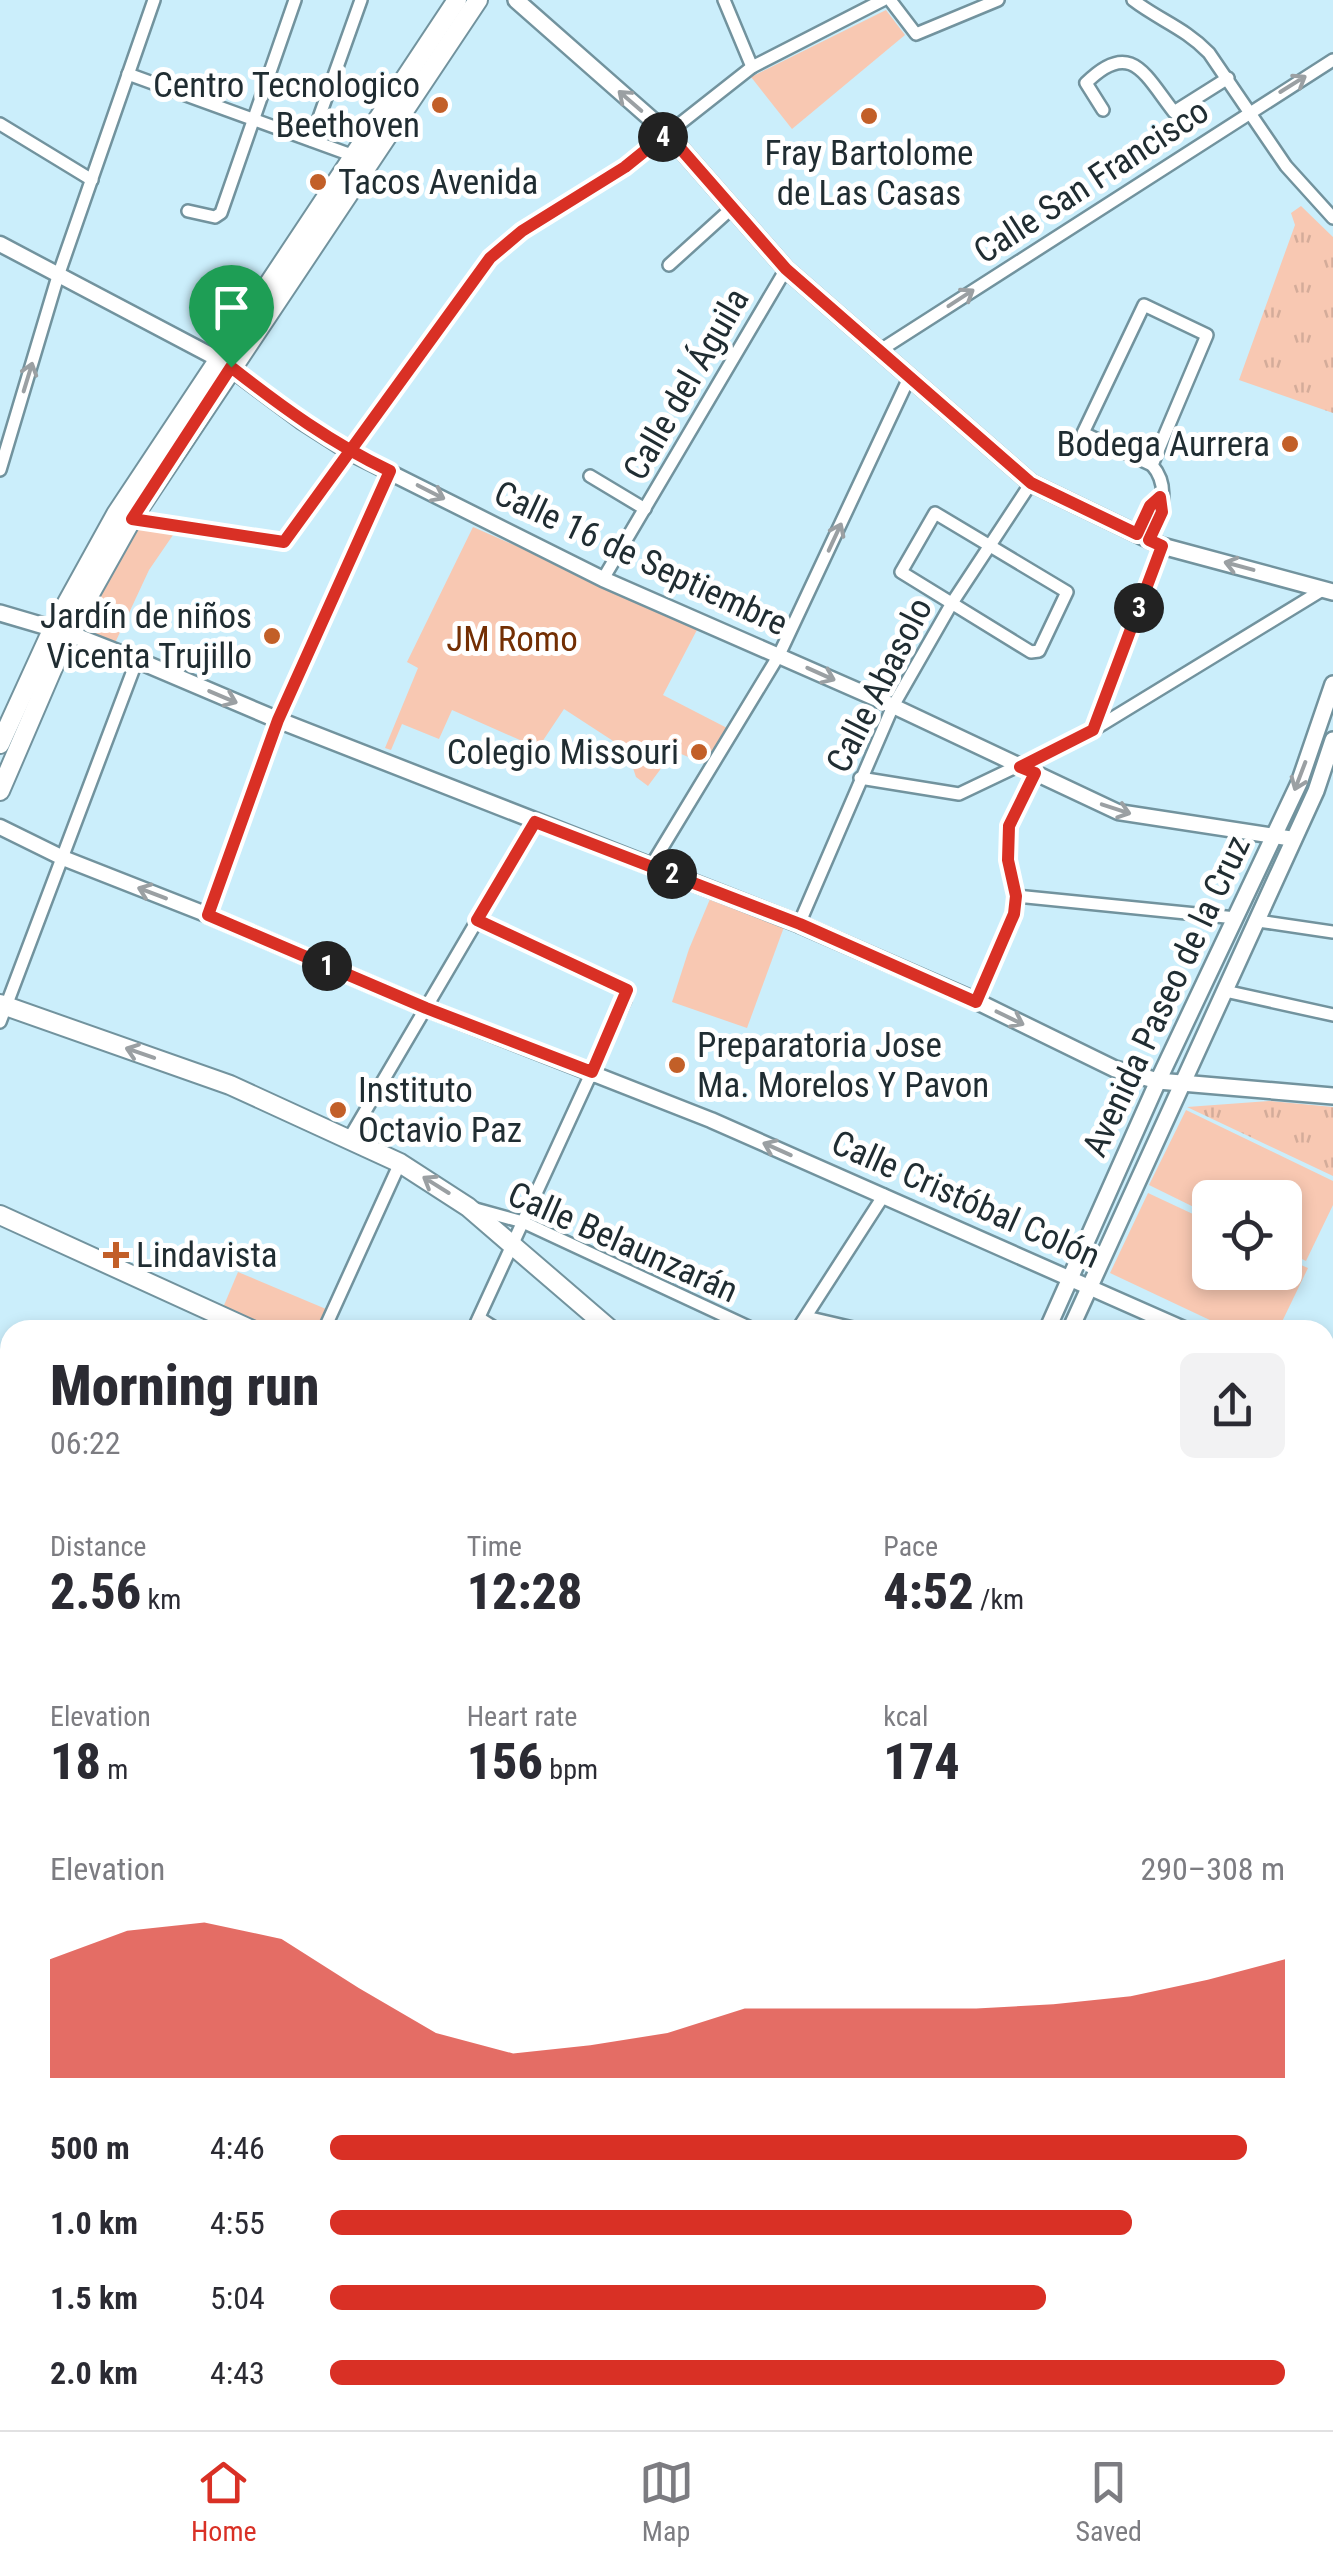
<!DOCTYPE html>
<html lang="en">
<head>
<meta charset="utf-8">
<style>
  :root { --surface:#fff; --page:#f2f2f3; --text:#2b2b33; --muted:#7c7c81; --line:#e1e1e2; --accent:#d93025 }
  body { margin:0; font-family:"Roboto Condensed",sans-serif; background:var(--page); color:var(--text); height:100vh; display:flex; flex-direction:column; font-size:38px; white-space:nowrap }
  * { box-sizing:border-box; margin:0 }
  p { font-size:32px; color:var(--muted) }
  .icon { flex:none; width:55px; height:55px; fill:none; stroke:currentColor; stroke-width:2; stroke-linecap:round; stroke-linejoin:round }
  .map { position:relative; flex:1; overflow:hidden }
  .drawer { position:absolute; left:0px; top:1320px; width:1335px; height:1110px; display:flex; flex-direction:column; background:var(--surface); border-radius:30px 30px 0 0; box-shadow:0 5px 15px #0003 }
  .drawer>* { flex:none }
  .controls { position:absolute; left:1192px; top:1180px; display:grid; gap:20px }
  .controls a { display:grid; place-items:center; width:110px; height:110px; border-radius:15px; background:var(--surface); box-shadow:0 5px 15px #0003; font-size:50px }
  .pin { position:absolute; display:grid; place-items:center; width:85px; height:85px; color:#fff; margin:-102px -42px; border-radius:50% 50% 50% 0; rotate:-45deg; box-shadow:0 0 10px #0007 }
  .pin .icon { rotate:45deg }
  .km { position:absolute; width:50px; height:50px; margin:-25px; border-radius:50%; background:#222; color:#fff; font-size:28px; line-height:50px; text-align:center }
  .round { display:grid; place-items:center; flex:none; width:105px; height:105px; border-radius:15px; background:var(--page) }
  .head { display:flex; align-items:center; justify-content:space-between; height:170px; padding:0 50px }
  h1 { font-size:55px; font-weight:800; line-height:75px }
  .figures { display:grid; grid-template-columns:repeat(3,1fr); gap:15px; height:170px; padding:10px 50px }
  .figures div { display:grid; align-content:center }
  .figures b { font-size:50px; font-weight:800 }
  .figures small { font-size:28px; font-weight:400 }
  .figures p { font-size:28px }
  .chart { height:280px; padding:20px 50px }
  .chart p { display:flex; justify-content:space-between }
  .chart svg { width:100%; height:180px; margin-top:10px; fill:var(--accent); opacity:.7 }
  ul { padding:0 50px; list-style:none; font-size:32px }
  li { display:grid; grid-template-columns:160px 120px 1fr; align-items:center; height:75px }
  li i { height:25px; border-radius:12px; background:var(--accent) }
  .tab-bar { display:flex; justify-content:space-around; align-items:center; height:140px; border-top:2px solid var(--line); background:var(--surface); font-size:28px; color:var(--muted) }
  .tab-bar a { display:grid; justify-items:center; gap:5px }
  .tab-bar .selected { color:var(--accent) }
  .map>svg:first-child { display:block }
  .grass { fill:url(#grass-tufts) }
  .park { fill:#f8c8b2 }
  .lines { fill:none; stroke-linecap:round; stroke-linejoin:round }
  .minor-casing { stroke:#72939e; stroke-width:16 }
  .tertiary-casing { stroke:#72939e; stroke-width:19 }
  .secondary-casing { stroke:#72939e; stroke-width:20 }
  .primary-casing { stroke:#72939e; stroke-width:22 }
  .minor { stroke:#fff; stroke-width:11 }
  .tertiary { stroke:#fff; stroke-width:14 }
  .secondary { stroke:#fff; stroke-width:15 }
  .primary { stroke:#fff; stroke-width:18 }
  .oneway { stroke:#9ba0a3 }
  .route-casing { stroke:#fff; stroke-width:20 }
  .route { stroke:#d93025; stroke-width:12 }
  .poi-dot { fill:#c25f28; stroke:#fff; stroke-width:4 }
  .labels { text-anchor:middle; stroke-width:10; stroke-linejoin:round; paint-order:stroke }
  .poi-label { font-size:35px; fill:#202d32; stroke:#fff; text-anchor:end }
  .street-label { font-size:35px; fill:#202d32; stroke:#fff }
  .park-label { font-size:35px; fill:#732f04; stroke:#fff }
</style>
</head>
<body>
<div class="map">
<svg width="1333" height="2430" viewBox="0 0 1333 2430">
  <defs>
    <pattern id="grass-tufts" width="24" height="20" patternUnits="userSpaceOnUse" patternTransform="scale(2.5)"><rect width="24" height="20" fill="#f8c8b2"/><path d="M3 7l-1-3M5 7V3M7 7l1-3M15 17l-1-3M17 17v-4M19 17l1-3" fill="none" stroke="#d4ac9a"/></pattern>
  </defs>
  <rect width="100%" height="100%" fill="#cbeefb"/>
  <g class="grass">
    <path d="M 1301,206 L 1333,237 L 1333,413 L 1239,380 L 1295,225 L 1291,213 Z"/>
    <path d="M 1269,1101 L 1333,1107 L 1333,1176 L 1187,1107 Z"/>
  </g>
  <g class="park">
    <path d="M 886,10 L 905,35 L 792,129 L 751,77 Z"/>
    <path d="M 134,526 L 173,535 L 149,570 L 115,643 L 78,627 Z"/>
    <path d="M 473,527 L 699,626 L 663,695 L 729,729 L 705,764 L 674,751 L 648,786 L 636,777 L 627,750 L 564,709 L 538,748 L 452,710 L 439,739 L 402,724 L 391,750 L 385,748 L 418,668 L 407,662 Z"/>
    <path d="M 710,899 L 784,927 L 747,1028 L 672,1002 L 689,949 Z"/>
    <path d="M 1186,1110 L 1333,1181 L 1333,1205 L 1306,1261 L 1285,1251 L 1285,1198 L 1210,1198 L 1210,1215 L 1149,1185 Z"/>
    <path d="M 1148,1193 L 1210,1222 L 1210,1272 L 1285,1272 L 1285,1258 L 1308,1268 L 1278,1330 L 1231,1330 L 1110,1273 Z"/>
    <path d="M 238,1272 L 326,1309 L 317,1330 L 269,1330 L 222,1310 Z"/>
  </g>
  <g class="lines">
    <defs>
      <g id="minor">
        <path d="M 724,0 L 752,67"/>
        <path d="M 890,0 L 916,34 L 998,0"/>
        <path d="M 1133,0 C 1159,20 1185,28 1209,53 L 1286,166 L 1333,218"/>
        <path d="M 128,74 L 354,156"/>
        <path d="M 1103,110 L 1086,83 C 1131,38 1145,75 1174,112 L 1228,78"/>
        <path d="M 0,124 L 92,180"/>
        <path d="M 311,140 L 361,0"/>
        <path d="M 188,211 L 215,217 L 221,213 L 295,0"/>
        <path d="M 669,265 L 732,208"/>
        <path d="M 1144,305 L 1207,335 L 1152,465 L 1083,433 Z"/>
        <path d="M 879,351 L 1333,60"/>
        <path d="M 0,470 L 58,276 L 154,0"/>
        <path d="M 590,476 L 645,509"/>
        <path d="M 935,513 L 1067,592 L 1039,651 L 1031,652 L 901,572 Z"/>
        <path d="M 132,519 L 284,543 L 490,258 L 522,231 L 625,167 L 752,67 L 883,0"/>
        <path d="M 1137,534 L 1150,506 L 1161,497"/>
        <path d="M 1149,540 C 1160,515 1172,488 1152,465"/>
        <path d="M 603,579 L 786,269"/>
        <path d="M 1094,729 L 1162,546"/>
        <path d="M 860,778 L 959,794 L 1093,730 L 1324,589"/>
        <path d="M 651,866 L 779,655 L 909,378"/>
        <path d="M 1016,896 L 1236,918"/>
        <path d="M 208,915 L 278,720 L 389,471"/>
        <path d="M 1258,921 L 1333,932"/>
        <path d="M 799,924 L 893,706 L 952,603 L 1031,483"/>
        <path d="M 1225,991 L 1333,1015"/>
        <path d="M 976,1001 L 1014,914 L 1016,896 L 1008,861 L 1009,826 L 1035,773"/>
        <path d="M 0,1022 L 137,660"/>
        <path d="M 350,1137 L 535,822"/>
        <path d="M 472,1208 L 523,1222 L 755,1330"/>
        <path d="M 806,1317 L 862,1330"/>
        <path d="M 479,1318 L 498,1330"/>
        <path d="M 324,1330 L 400,1163"/>
        <path d="M 473,1330 L 625,1000 L 627,990 L 477,920"/>
        <path d="M 797,1330 L 884,1195"/>
        <path d="M 1325,1469 L 1333,1473"/>
        <path d="M 1325,1503 L 1333,1508"/>
        <path d="M 0,1525 L 10,1528"/>
        <path d="M 1325,1569 L 1333,1574"/>
        <path d="M 0,1660 L 10,1664"/>
        <path d="M 1325,1706 L 1333,1692"/>
        <path d="M 0,1740 L 10,1715"/>
        <path d="M 1325,2021 L 1333,2014"/>
        <path d="M 0,2177 L 10,2179"/>
        <path d="M 1325,2182 L 1333,2175"/>
        <path d="M 1325,2241 L 1333,2250"/>
        <path d="M 0,2258 L 10,2260"/>
        <path d="M 1325,2345 L 1333,2338"/>
        <path d="M 0,2356 L 10,2359"/>
        <path d="M 163,2420 L 168,2430"/>
        <path d="M 432,2420 L 441,2430"/>
        <path d="M 946,2420 L 955,2430"/>
        <path d="M 126,2430 L 128,2420"/>
        <path d="M 499,2430 L 510,2420"/>
        <path d="M 862,2430 L 873,2420"/>
        <path d="M 1046,2430 L 1057,2420"/>
      </g>
      <g id="tertiary">
        <path d="M 0,244 L 218,359 L 301,421 L 351,453 L 603,579 L 893,706 L 1118,812 L 1294,839"/>
        <path d="M 0,827 L 63,858 L 208,915 L 426,1008 L 711,1120 L 1186,1330"/>
        <path d="M 1325,1393 L 1333,1397"/>
        <path d="M 1206,2420 L 1215,2430"/>
        <path d="M 1225,2420 L 1234,2430"/>
        <path d="M 374,2430 L 386,2420"/>
        <path d="M 685,2430 L 696,2420"/>
      </g>
      <g id="secondary">
        <path d="M 516,0 L 667,133 L 786,269 L 1031,483 L 1162,546 L 1333,592"/>
        <path d="M 0,613 L 68,633 L 137,660 L 278,720 L 799,924 L 976,1001 L 1115,1069 L 1158,1081 L 1333,1096"/>
        <path d="M 1047,1330 L 1158,1081 L 1299,783 L 1333,684"/>
        <path d="M 1070,1330 L 1316,791 L 1333,740"/>
        <path d="M 1325,1377 L 1333,1368"/>
        <path d="M 1325,1416 L 1333,1408"/>
        <path d="M 1325,1992 L 1333,1999"/>
        <path d="M 0,2418 L 10,2369"/>
      </g>
      <g id="primary">
        <path d="M 0,744 L 53,628 L 116,514 L 457,0"/>
        <path d="M 0,791 L 68,633 L 132,519 L 478,0"/>
        <path d="M 0,1004 L 230,1085 L 400,1163 L 468,1207 L 611,1330"/>
        <path d="M 0,1215 L 252,1330"/>
        <path d="M 1325,1838 L 1333,1842"/>
        <path d="M 1325,1866 L 1333,1871"/>
        <path d="M 0,2036 L 10,2042"/>
        <path d="M 0,2059 L 10,2064"/>
        <path d="M 261,2420 L 267,2430"/>
        <path d="M 280,2420 L 285,2430"/>
      </g>
    </defs>
    <use href="#minor" class="minor-casing"/>
    <use href="#tertiary" class="tertiary-casing"/>
    <use href="#secondary" class="secondary-casing"/>
    <use href="#primary" class="primary-casing"/>
    <use href="#minor" class="minor"/>
    <use href="#tertiary" class="tertiary"/>
    <use href="#secondary" class="secondary"/>
    <use href="#primary" class="primary"/>
  </g>
  <defs><path id="oneway-shaft" d="M-6 0H5M1.5-3L5.5 0L1.5 3" fill="none" stroke-width="1.6" stroke-linecap="round" stroke-linejoin="round" transform="scale(2.5)"/></defs>
  <g class="oneway">
    <use href="#oneway-shaft" transform="translate(1293 84) rotate(-32)"/>
    <use href="#oneway-shaft" transform="translate(630 101) rotate(-139)"/>
    <use href="#oneway-shaft" transform="translate(961 298) rotate(-33)"/>
    <use href="#oneway-shaft" transform="translate(28 377) rotate(-73)"/>
    <use href="#oneway-shaft" transform="translate(431 492) rotate(27)"/>
    <use href="#oneway-shaft" transform="translate(835 537) rotate(-65)"/>
    <use href="#oneway-shaft" transform="translate(1239 566) rotate(-165)"/>
    <use href="#oneway-shaft" transform="translate(821 674) rotate(24)"/>
    <use href="#oneway-shaft" transform="translate(223 697) rotate(23)"/>
    <use href="#oneway-shaft" transform="translate(1300 776) rotate(111)"/>
    <use href="#oneway-shaft" transform="translate(1116 809) rotate(18)"/>
    <use href="#oneway-shaft" transform="translate(152 893) rotate(-159)"/>
    <use href="#oneway-shaft" transform="translate(1010 1018) rotate(26)"/>
    <use href="#oneway-shaft" transform="translate(140 1053) rotate(-161)"/>
    <use href="#oneway-shaft" transform="translate(777 1149) rotate(-156)"/>
    <use href="#oneway-shaft" transform="translate(436 1185) rotate(-148)"/>
  </g>
  <g class="lines">
    <defs>
      <path id="route" d="M 231,367 C 282,407 331,443 390,471 L 278,720 L 208,915 L 426,1008 L 592,1072 L 627,990 L 477,920 L 535,822 L 800,924 L 976,1002 L 1014,914 L 1016,896 L 1008,860 L 1009,826 L 1035,773 L 1020,767 L 1093,730 L 1162,546 L 1149,540 L 1162,512 L 1160,497 L 1150,506 L 1137,534 L 1031,483 L 786,269 L 667,133 L 625,167 L 522,231 L 490,258 L 284,542 L 132,519 L 231,367"/>
    </defs>
    <use href="#route" class="route-casing"/>
    <use href="#route" class="route"/>
  </g>
  <g class="poi-dot">
    <circle cx="440" cy="105" r="10"/>
    <circle cx="869" cy="116" r="10"/>
    <circle cx="318" cy="182" r="10"/>
    <circle cx="1290" cy="444" r="10"/>
    <circle cx="272" cy="636" r="10"/>
    <circle cx="699" cy="752" r="10"/>
    <circle cx="677" cy="1065" r="10"/>
    <circle cx="338" cy="1110" r="10"/>
    <path d="M111 1240h10v10h10v10h-10v10h-10v-10h-10v-10h10z"/>
  </g>
  <g class="labels">
    <g class="poi-label">
      <text x="420" y="97">Centro Tecnologico<tspan x="420" dy="40">Beethoven</tspan></text>
      <text x="869" y="165" text-anchor="middle">Fray Bartolome<tspan x="869" dy="40">de Las Casas</tspan></text>
      <text x="338" y="194" text-anchor="start">Tacos Avenida</text>
      <text x="1270" y="456">Bodega Aurrera</text>
      <text x="252" y="628">Jardín de niños<tspan x="252" dy="40">Vicenta Trujillo</tspan></text>
      <text x="679" y="764">Colegio Missouri</text>
      <text x="697" y="1057" text-anchor="start">Preparatoria Jose<tspan x="697" dy="40">Ma. Morelos Y Pavon</tspan></text>
      <text x="358" y="1102" text-anchor="start">Instituto<tspan x="358" dy="40">Octavio Paz</tspan></text>
      <text x="136" y="1267" text-anchor="start">Lindavista</text>
    </g>
    <g class="street-label">
      <text transform="translate(1091 181) rotate(-33)" y="12">Calle San Francisco</text>
      <text transform="translate(686 384) rotate(-60)" y="12">Calle del Águila</text>
      <text transform="translate(641 558) rotate(25)" y="12">Calle 16 de Septiembre</text>
      <text transform="translate(879 685) rotate(-63)" y="12">Calle Abasolo</text>
      <text transform="translate(1166 996) rotate(-65)" y="12">Avenida Paseo de la Cruz</text>
      <text transform="translate(966 1199) rotate(24)" y="12">Calle Cristóbal Colón</text>
      <text transform="translate(623 1242) rotate(24)" y="12">Calle Belaunzarán</text>
    </g>
    <g class="park-label">
      <text x="512" y="651">JM Romo</text>
    </g>
  </g>
</svg>
<div class="controls">
<a><svg class="icon" aria-label="locate" viewBox="0 0 24 24"><circle cx="12" cy="12" r="6"/><path d="M12 2v4M12 18v4M2 12h4M18 12h4"/></svg></a>
</div>
<div class="pin" style="left:231px;top:367px;background:#1e9e55"><svg class="icon" aria-label="arrive" viewBox="0 0 24 24"><path d="M6 21V4h12l-3 4 3 4H6"/></svg></div>
<b class="km" style="left:327px;top:966px">1</b>
<b class="km" style="left:672px;top:874px">2</b>
<b class="km" style="left:1139px;top:608px">3</b>
<b class="km" style="left:663px;top:137px">4</b>
<section class="drawer">
<div class="head"><div><h1>Morning run</h1><p>06:22</p></div><a class="round"><svg class="icon" aria-label="share" viewBox="0 0 24 24"><path d="M12 15V3M7 8l5-5 5 5M5 13v7h14v-7"/></svg></a></div>
<div class="figures">
<div><p>Distance</p><b>2.56<small> km</small></b></div>
<div><p>Time</p><b>12:28</b></div>
<div><p>Pace</p><b>4:52<small> /km</small></b></div>
</div>
<div class="figures">
<div><p>Elevation</p><b>18<small> m</small></b></div>
<div><p>Heart rate</p><b>156<small> bpm</small></b></div>
<div><p>kcal</p><b>174</b></div>
</div>
<div class="chart"><p><span>Elevation</span>290–308 m</p>
<svg viewBox="0 0 160 44" preserveAspectRatio="none"><path d="M0 44V15L10 8L20 6L30 10L40 22L50 33L60 38L70 36L80 33L90 27L100 27L110 27L120 27L130 26L140 24L150 20L160 15V44z"/></svg>
</div>
<ul>
<li><b>500 m</b>4:46<i style="width:96%"></i></li>
<li><b>1.0 km</b>4:55<i style="width:84%"></i></li>
<li><b>1.5 km</b>5:04<i style="width:75%"></i></li>
<li><b>2.0 km</b>4:43<i style="width:100%"></i></li>
</ul>
</section>
</div>
<nav class="tab-bar">
<a class="selected"><svg class="icon" aria-label="home" viewBox="0 0 24 24"><path d="M3 11l9-7 9 7M6 9v11h12V9"/></svg>Home</a>
<a><svg class="icon" aria-label="map" viewBox="0 0 24 24"><path d="M3 6l6-2 6 2 6-2v14l-6 2-6-2-6 2zM9 4v14M15 6v14"/></svg>Map</a>
<a><svg class="icon" aria-label="saved" viewBox="0 0 24 24"><path d="M7 4h10v16l-5-4-5 4z"/></svg>Saved</a>
</nav>
</body>
</html>
